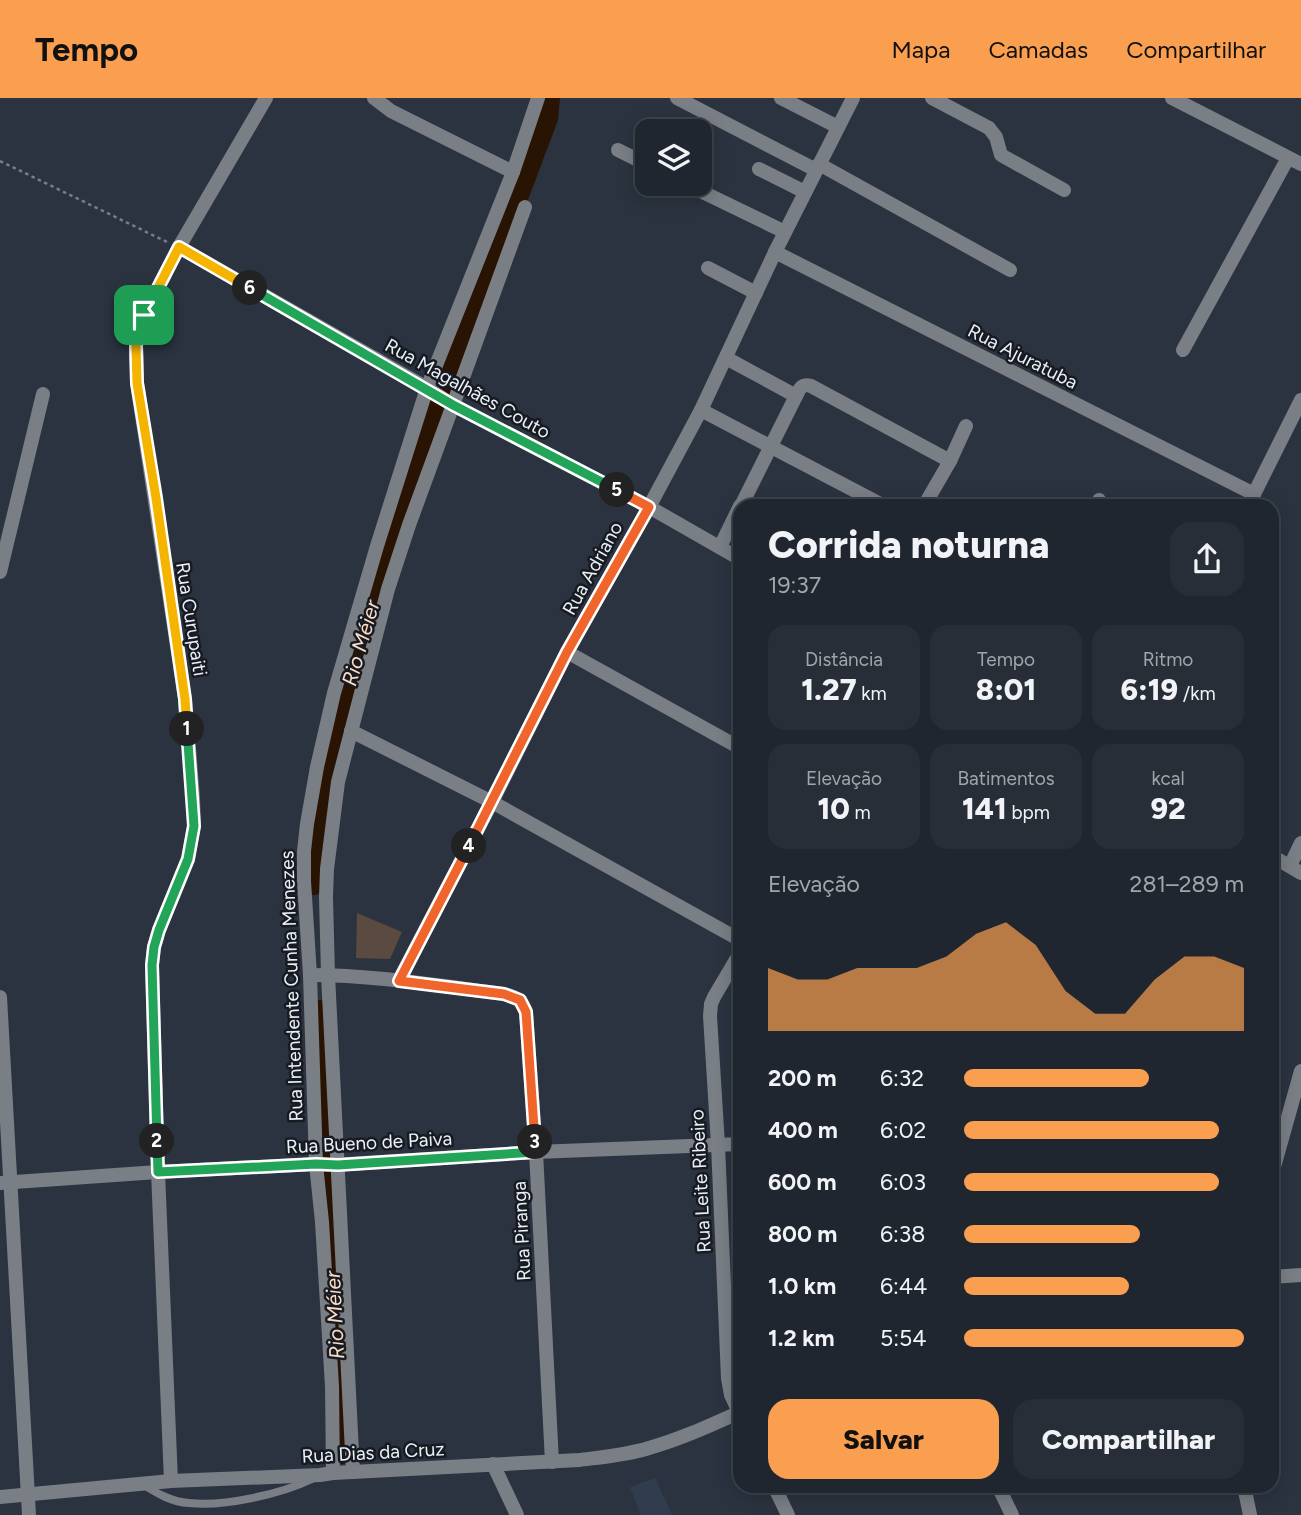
<!DOCTYPE html>
<html lang="pt">
<head>
<meta charset="utf-8">
<style>
  :root { --surface:#202630; --page:#282e38; --text:#f1f3f6; --muted:#a2a5ab; --line:#3d434c; --accent:#fa9f50 }
  body { margin:0; font-family:Figtree,sans-serif; background:var(--page); color:var(--text); height:100vh; display:flex; flex-direction:column; font-size:26px; white-space:nowrap }
  * { box-sizing:border-box; margin:0 }
  p { font-size:23px; color:var(--muted) }
  .icon { flex:none; width:38px; height:38px; fill:none; stroke:currentColor; stroke-width:2; stroke-linecap:round; stroke-linejoin:round }
  .map { position:relative; flex:1; overflow:hidden }
  .sheet { position:absolute; left:733px; top:401px; width:546px; height:994px; display:flex; flex-direction:column; background:var(--surface); border-radius:21px; box-shadow:0 4px 18px #0003,0 0 0 2px var(--line) }
  .sheet>* { flex:none }
  .buttons { position:absolute; left:635px; top:21px; display:grid; gap:14px }
  .buttons a { display:grid; place-items:center; width:77px; height:77px; border-radius:14px; background:var(--surface); box-shadow:0 4px 18px #0003,0 0 0 2px var(--line); font-size:35px }
  .pin { position:absolute; display:grid; place-items:center; width:60px; height:60px; color:#fff; margin:-30px; border-radius:14px; box-shadow:0 4px 10px #0006 }
  .km { position:absolute; width:35px; height:35px; margin:-18px; border-radius:50%; background:#222; color:#fff; font-size:19px; line-height:35px; text-align:center }
  .round { display:grid; place-items:center; flex:none; width:74px; height:74px; border-radius:21px; background:var(--page) }
  .headline { display:flex; align-items:center; justify-content:space-between; height:119px; padding:0 35px }
  h1 { font-size:38px; font-weight:800; line-height:52px }
  .metrics { display:grid; grid-template-columns:repeat(3,1fr); gap:10px; height:119px; padding:7px 35px }
  .metrics div { display:grid; align-content:center; border-radius:18px; background:var(--page); text-align:center }
  .metrics b { font-size:30px; font-weight:800 }
  .metrics small { font-size:19px; font-weight:400 }
  .metrics p { font-size:19px }
  .chart { height:196px; padding:14px 35px }
  .chart p { display:flex; justify-content:space-between }
  .chart svg { width:100%; height:126px; margin-top:7px; fill:var(--accent); opacity:.7 }
  .action { display:flex; gap:14px; margin-top:auto; padding:14px 35px }
  .action a { flex:1; height:80px; border-radius:21px; background:var(--accent); color:#111; font-size:28px; font-weight:800; line-height:80px; text-align:center }
  .action a+a { background:var(--page); color:var(--text) }
  ul { padding:0 35px; list-style:none; font-size:23px }
  li { display:grid; grid-template-columns:112px 84px 1fr; align-items:center; height:52px }
  li i { height:18px; border-radius:9px; background:var(--accent) }
  header { display:flex; align-items:center; gap:42px; box-sizing:border-box; height:98px; padding:0 35px; background:var(--accent); color:#111 }
  header strong { font-size:33px }
  nav { display:flex; gap:38px; margin-inline-start:auto; font-size:24px }
  .map>svg:first-child { display:block }
  .built { fill:#313d4e }
  .green { fill:#5a4a3f }
  .lines { fill:none; stroke-linecap:round; stroke-linejoin:round }
  .river { stroke:#291302; stroke-width:24 }
  .path { stroke:#767e89; stroke-width:2.5; stroke-dasharray:3.5 3.5; stroke-linecap:butt }
  .service { stroke:#7a7e85; stroke-width:8 }
  .minor { stroke:#7a7e85; stroke-width:14 }
  .tertiary { stroke:#7a7e85; stroke-width:14 }
  .split-1-casing { stroke:#fff; stroke-width:14 }
  .split-2-casing { stroke:#fff; stroke-width:14 }
  .split-3-casing { stroke:#fff; stroke-width:14 }
  .split-4-casing { stroke:#fff; stroke-width:14 }
  .split-5-casing { stroke:#fff; stroke-width:14 }
  .split-6-casing { stroke:#fff; stroke-width:14 }
  .split-7-casing { stroke:#fff; stroke-width:14 }
  .split-1 { stroke:#f5b400; stroke-width:9 }
  .split-2 { stroke:#22a559; stroke-width:9 }
  .split-3 { stroke:#22a559; stroke-width:9 }
  .split-4 { stroke:#f0652b; stroke-width:9 }
  .split-5 { stroke:#f0652b; stroke-width:9 }
  .split-6 { stroke:#22a559; stroke-width:9 }
  .split-7 { stroke:#f5b400; stroke-width:9 }
  .labels { text-anchor:middle; stroke-width:5; stroke-linejoin:round; paint-order:stroke }
  .street-label { font-size:19px; fill:#eaf0f9; stroke:#171b21 }
  .water-label { font-size:21px; font-style:italic; fill:#fcddc6; stroke:#171b21 }
</style>
</head>
<body>
<header>
<strong>Tempo</strong>
<nav><a>Mapa</a><a>Camadas</a><a>Compartilhar</a></nav>
</header>
<div class="map">
<svg width="1301" height="1417" viewBox="0 0 1301 1417">
  <rect width="100%" height="100%" fill="#2b3340"/>
  <path class="built" d="M 655,1380 L 672,1417 L 641,1417 L 630,1389 Z"/>
  <path class="green" d="M 357,815 L 402,834 L 390,861 L 356,860 Z"/>
  <g class="lines">
    <g class="river">
      <path d="M 446,285 L 546,20 L 548,0"/>
      <path d="M 314,785 C 315,709 336,634 356,561 C 380,476 406,394 437,312"/>
      <path d="M 320,914 L 327,1052"/>
      <path d="M 328,1080 L 342,1354"/>
    </g>
    <path class="path" d="M 0,63 L 167,144"/>
    <path class="service" d="M 144,1387 C 158,1396 172,1404 189,1405 C 224,1409 281,1396 312,1381"/>
    <g class="minor">
      <path d="M 374,0 L 391,13 L 513,74"/>
      <path d="M 677,0 L 816,72"/>
      <path d="M 781,0 L 838,29"/>
      <path d="M 932,0 L 989,30 L 996,39 L 1001,57 L 1064,92"/>
      <path d="M 1172,0 L 1301,66"/>
      <path d="M 618,52 L 648,67"/>
      <path d="M 819,66 L 1010,172"/>
      <path d="M 759,71 L 805,94"/>
      <path d="M 686,86 L 785,134"/>
      <path d="M 179,149 L 427,290 L 513,74 L 538,0"/>
      <path d="M 775,154 L 1254,396"/>
      <path d="M 708,170 L 756,195"/>
      <path d="M 1183,252 L 1288,60"/>
      <path d="M 726,260 L 796,298 C 800,290 802,285 811,288 L 950,363"/>
      <path d="M 453,307 L 525,109"/>
      <path d="M 701,312 L 884,408"/>
      <path d="M 741,408 L 796,298"/>
      <path d="M 924,408 L 950,363 L 966,328"/>
      <path d="M 1097,408 L 1099,402"/>
      <path d="M 1248,408 L 1301,302"/>
      <path d="M 720,449 L 740,408"/>
      <path d="M 0,474 L 43,296"/>
      <path d="M 567,554 L 740,650"/>
      <path d="M 351,633 L 492,704 L 740,842"/>
      <path d="M 1290,768 L 1301,745"/>
      <path d="M 310,877 C 375,877 440,888 504,896 C 516,899 522,902 526,914 L 536,1054 L 552,1364"/>
      <path d="M 399,882 L 492,704 L 567,554 L 649,409 L 701,312 L 775,154 L 853,0"/>
      <path d="M 0,899 L 29,1417"/>
      <path d="M 0,1085 L 158,1074 L 316,1066 L 333,1067 L 536,1054 L 740,1046"/>
      <path d="M 739,1314 L 731,1297 L 728,1280 L 718,1047 L 710,918 L 711,906 L 714,899 L 740,855"/>
      <path d="M 171,1383 L 158,1074 L 152,867 L 154,849 L 159,832 L 188,761 L 194,728 L 193,700 L 185,601 L 137,285 L 136,247 L 144,217 L 179,149 L 266,0"/>
      <path d="M 998,1388 L 1012,1417"/>
      <path d="M 1244,1388 L 1250,1417"/>
    </g>
    <g class="tertiary">
      <path d="M 1272,758 L 1301,775"/>
      <path d="M 1272,1076 L 1301,973"/>
      <path d="M 1272,1179 L 1301,1177"/>
      <path d="M 493,1366 L 517,1417"/>
      <path d="M 353,1374 L 328,877 L 326,799 L 327,771 L 338,684 L 388,491 L 409,427 L 453,307"/>
      <path d="M 333,1375 L 332,1288 L 322,1124 L 316,1066 L 310,877 L 304,783 L 304,753 L 307,726 L 317,669 L 334,595 L 377,448 L 427,290 L 453,307 L 649,409 L 740,461"/>
      <path d="M 774,1388 L 788,1417"/>
      <path d="M 0,1399 L 171,1383 L 320,1377 L 333,1375 L 579,1362 C 603,1359 627,1357 649,1350 C 681,1341 711,1327 740,1314"/>
    </g>
  </g>
  <g class="lines">
    <defs>
      <path id="split-1" d="M 144,217 L 136,247 L 137,285 L 156,400 L 185,601 L 187,631"/>
      <path id="split-2" d="M 157,1043 L 152,867 L 154,849 L 159,832 L 188,761 L 194,728 L 187,631"/>
      <path id="split-3" d="M 157,1043 L 158,1074 L 316,1066 L 338,1067 L 536,1054 L 535,1044"/>
      <path id="split-4" d="M 469,748 L 399,883 L 504,896 L 520,902 L 526,914 L 535,1044"/>
      <path id="split-5" d="M 469,748 L 567,554 L 649,409 L 617,392"/>
      <path id="split-6" d="M 250,190 L 453,307 L 617,392"/>
      <path id="split-7" d="M 144,217 L 179,149 L 250,190"/>
    </defs>
    <use href="#split-1" class="split-1-casing"/>
    <use href="#split-2" class="split-2-casing"/>
    <use href="#split-3" class="split-3-casing"/>
    <use href="#split-4" class="split-4-casing"/>
    <use href="#split-5" class="split-5-casing"/>
    <use href="#split-6" class="split-6-casing"/>
    <use href="#split-7" class="split-7-casing"/>
    <use href="#split-1" class="split-1"/>
    <use href="#split-2" class="split-2"/>
    <use href="#split-3" class="split-3"/>
    <use href="#split-4" class="split-4"/>
    <use href="#split-5" class="split-5"/>
    <use href="#split-6" class="split-6"/>
    <use href="#split-7" class="split-7"/>
  </g>
  <g class="labels">
    <g class="street-label">
      <text transform="translate(1023 258) rotate(27)" y="7">Rua Ajuratuba</text>
      <text transform="translate(468 290) rotate(29)" y="7">Rua Magalhães Couto</text>
      <text transform="translate(592 470) rotate(-61)" y="7">Rua Adriano</text>
      <text transform="translate(192 521) rotate(81)" y="7">Rua Curupaiti</text>
      <text transform="translate(291 888) rotate(-92)" y="7">Rua Intendente Cunha Menezes</text>
      <text transform="translate(369 1044) rotate(-3)" y="7">Rua Bueno de Paiva</text>
      <text transform="translate(700 1083) rotate(-93)" y="7">Rua Leite Ribeiro</text>
      <text transform="translate(521 1133) rotate(-93)" y="7">Rua Piranga</text>
      <text transform="translate(373 1354) rotate(-3)" y="7">Rua Dias da Cruz</text>
    </g>
    <g class="water-label">
      <text transform="translate(361 545) rotate(-74)" y="7">Rio Méier</text>
      <text transform="translate(335 1217) rotate(-93)" y="7">Rio Méier</text>
    </g>
  </g>
</svg>
<div class="buttons">
<a><svg class="icon" aria-label="layers" viewBox="0 0 24 24"><path d="M12 4l9 5-9 5-9-5zM3 14l9 5 9-5"/></svg></a>
</div>
<div class="pin" style="left:144px;top:217px;background:#1e9e55"><svg class="icon" aria-label="arrive" viewBox="0 0 24 24"><path d="M6 21V4h12l-3 4 3 4H6"/></svg></div>
<b class="km" style="left:187px;top:631px">1</b>
<b class="km" style="left:157px;top:1043px">2</b>
<b class="km" style="left:535px;top:1044px">3</b>
<b class="km" style="left:469px;top:748px">4</b>
<b class="km" style="left:617px;top:392px">5</b>
<b class="km" style="left:250px;top:190px">6</b>
<section class="sheet">
<div class="headline"><div><h1>Corrida noturna</h1><p>19:37</p></div><a class="round"><svg class="icon" aria-label="share" viewBox="0 0 24 24"><path d="M12 15V3M7 8l5-5 5 5M5 13v7h14v-7"/></svg></a></div>
<div class="metrics">
<div><p>Distância</p><b>1.27<small> km</small></b></div>
<div><p>Tempo</p><b>8:01</b></div>
<div><p>Ritmo</p><b>6:19<small> /km</small></b></div>
</div>
<div class="metrics">
<div><p>Elevação</p><b>10<small> m</small></b></div>
<div><p>Batimentos</p><b>141<small> bpm</small></b></div>
<div><p>kcal</p><b>92</b></div>
</div>
<div class="chart"><p><span>Elevação</span>281–289 m</p>
<svg viewBox="0 0 160 44" preserveAspectRatio="none"><path d="M0 44V22L10 26L20 26L30 22L40 22L50 22L60 18L70 10L80 6L90 14L100 30L110 38L120 38L130 26L140 18L150 18L160 22V44z"/></svg>
</div>
<ul>
<li><b>200 m</b>6:32<i style="width:66%"></i></li>
<li><b>400 m</b>6:02<i style="width:91%"></i></li>
<li><b>600 m</b>6:03<i style="width:91%"></i></li>
<li><b>800 m</b>6:38<i style="width:63%"></i></li>
<li><b>1.0 km</b>6:44<i style="width:59%"></i></li>
<li><b>1.2 km</b>5:54<i style="width:100%"></i></li>
</ul>
<div class="action"><a>Salvar</a><a>Compartilhar</a></div>
</section>
</div>
</body>
</html>
